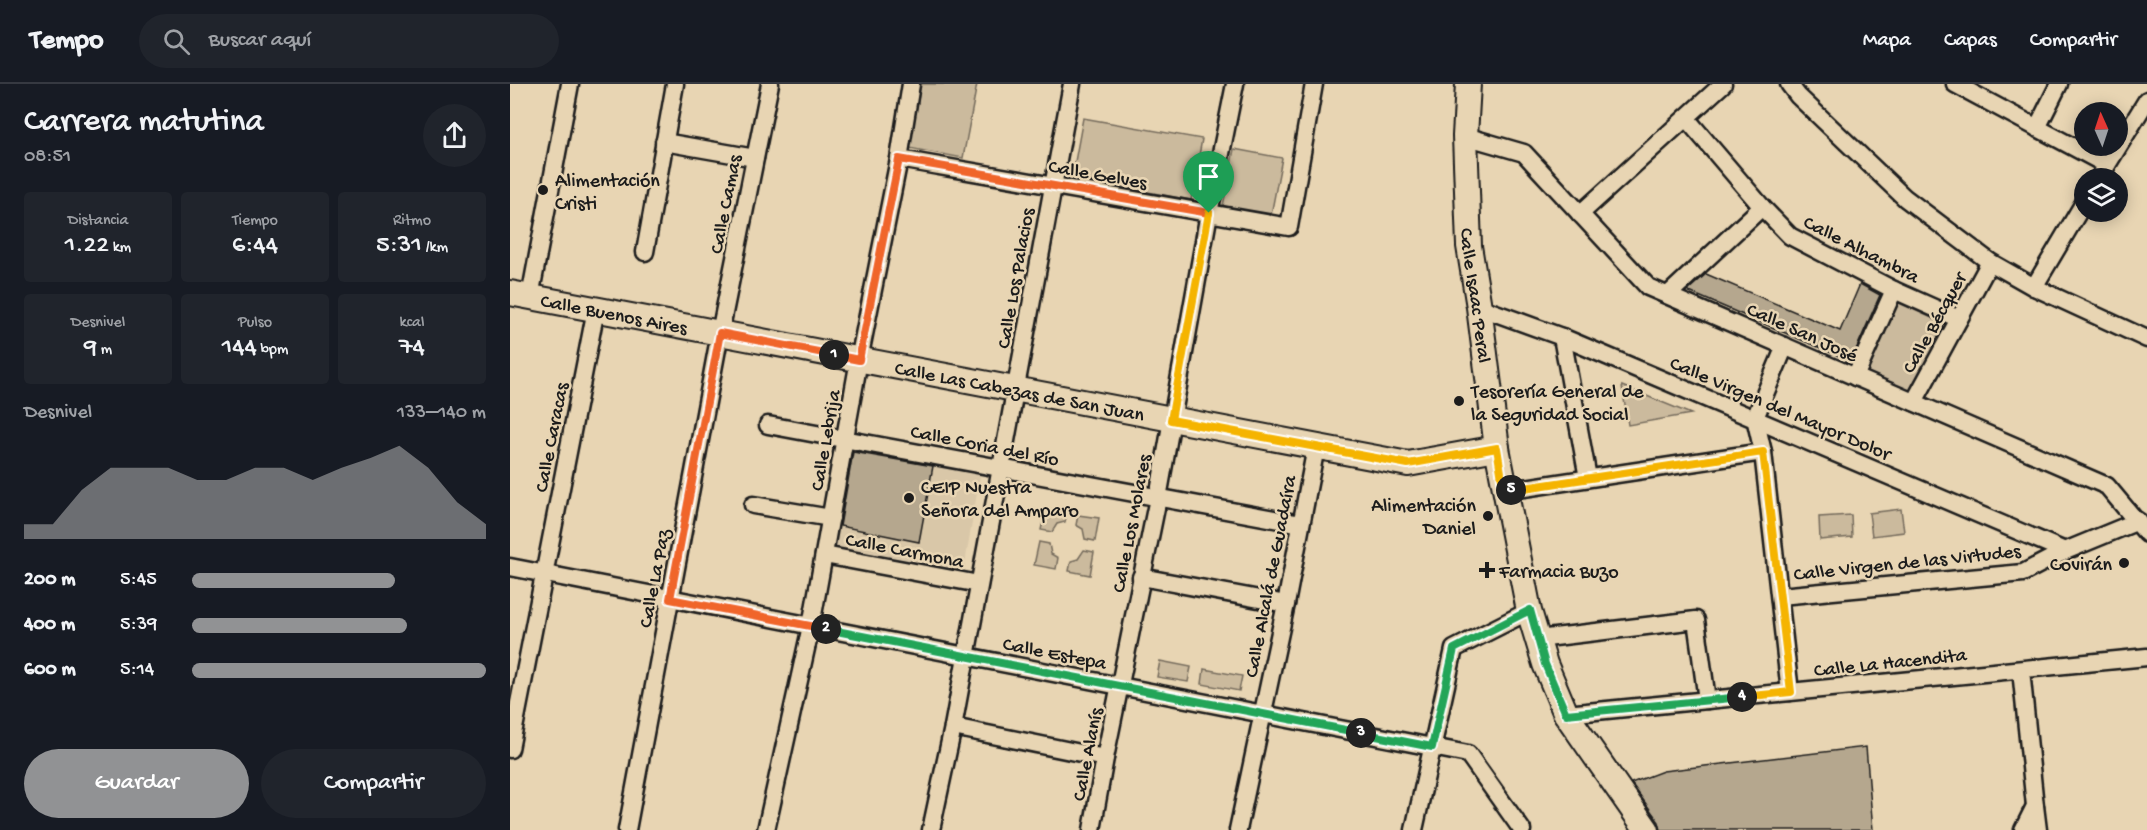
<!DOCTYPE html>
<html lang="es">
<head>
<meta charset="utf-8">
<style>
  :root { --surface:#171b24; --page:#20242c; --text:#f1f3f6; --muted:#9ea1a6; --line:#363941; --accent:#919294 }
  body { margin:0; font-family:"Gochi Hand",sans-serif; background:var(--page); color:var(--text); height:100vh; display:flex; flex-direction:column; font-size:22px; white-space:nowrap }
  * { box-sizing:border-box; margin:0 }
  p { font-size:20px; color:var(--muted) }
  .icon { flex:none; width:33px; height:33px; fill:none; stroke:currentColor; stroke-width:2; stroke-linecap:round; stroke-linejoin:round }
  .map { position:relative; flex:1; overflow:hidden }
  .details { display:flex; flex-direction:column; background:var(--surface); width:510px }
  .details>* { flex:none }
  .needle { width:39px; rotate:357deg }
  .tools { position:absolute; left:1564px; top:18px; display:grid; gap:12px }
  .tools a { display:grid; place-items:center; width:54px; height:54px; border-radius:50%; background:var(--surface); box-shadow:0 3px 15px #0003; font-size:30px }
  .pin { position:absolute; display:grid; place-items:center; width:51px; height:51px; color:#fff; margin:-62px -26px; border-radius:50% 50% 50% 0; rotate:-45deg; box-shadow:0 0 6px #0007 }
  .pin .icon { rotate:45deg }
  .km { position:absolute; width:30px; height:30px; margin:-15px; border-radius:50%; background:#222; color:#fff; font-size:16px; line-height:30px; text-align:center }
  .round { display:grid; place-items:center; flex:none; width:63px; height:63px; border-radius:32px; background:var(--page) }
  .headline { display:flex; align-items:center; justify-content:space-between; height:102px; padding:0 24px }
  h1 { font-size:33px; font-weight:600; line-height:45px }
  .figures { display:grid; grid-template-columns:repeat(3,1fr); gap:9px; height:102px; padding:6px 24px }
  .figures div { display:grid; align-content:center; border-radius:6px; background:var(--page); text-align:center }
  .figures b { font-size:26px; font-weight:600 }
  .figures small { font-size:16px; font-weight:400 }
  .figures p { font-size:16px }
  .chart { height:168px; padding:12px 24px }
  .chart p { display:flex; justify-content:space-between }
  .chart svg { width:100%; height:108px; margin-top:6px; fill:var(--accent); opacity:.7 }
  .primary-button { display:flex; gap:12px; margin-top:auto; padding:12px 24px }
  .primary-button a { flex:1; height:69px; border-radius:36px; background:var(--accent); color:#fff; font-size:24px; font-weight:600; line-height:69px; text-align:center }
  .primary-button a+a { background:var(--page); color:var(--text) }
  ul { padding:0 24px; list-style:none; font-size:20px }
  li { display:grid; grid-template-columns:96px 72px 1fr; align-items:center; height:45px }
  li i { height:15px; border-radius:8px; background:var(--accent) }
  header { display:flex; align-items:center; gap:36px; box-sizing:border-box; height:84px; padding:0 30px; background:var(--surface); border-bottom:2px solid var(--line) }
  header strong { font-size:28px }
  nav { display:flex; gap:33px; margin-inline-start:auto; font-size:21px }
  .search { width:420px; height:54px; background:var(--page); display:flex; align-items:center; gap:15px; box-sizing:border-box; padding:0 21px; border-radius:33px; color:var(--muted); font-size:22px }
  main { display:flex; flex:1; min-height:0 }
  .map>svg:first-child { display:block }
  .built { fill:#d9c7a8 }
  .green { fill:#cbba9d; stroke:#746b5c; stroke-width:1.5 }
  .building { fill:#b5a78e; stroke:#1c1c1c; stroke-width:1.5 }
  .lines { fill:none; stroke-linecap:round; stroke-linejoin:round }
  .street-casing { stroke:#1c1c1c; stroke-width:21 }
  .secondary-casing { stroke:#1c1c1c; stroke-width:28 }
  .street { stroke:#e8d5b3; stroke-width:16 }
  .secondary { stroke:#e8d5b3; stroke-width:24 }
  .split-1-casing { stroke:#fff; stroke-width:12 }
  .split-2-casing { stroke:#fff; stroke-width:12 }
  .split-3-casing { stroke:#fff; stroke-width:12 }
  .split-4-casing { stroke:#fff; stroke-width:12 }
  .split-5-casing { stroke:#fff; stroke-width:12 }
  .split-6-casing { stroke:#fff; stroke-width:12 }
  .split-1 { stroke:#f0652b; stroke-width:8 }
  .split-2 { stroke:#f0652b; stroke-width:8 }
  .split-3 { stroke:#22a559; stroke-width:8 }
  .split-4 { stroke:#22a559; stroke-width:8 }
  .split-5 { stroke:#f5b400; stroke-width:8 }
  .split-6 { stroke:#f5b400; stroke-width:8 }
  .poi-dot { fill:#1c1c1c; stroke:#e8d5b3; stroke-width:2 }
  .labels { text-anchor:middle; stroke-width:5; stroke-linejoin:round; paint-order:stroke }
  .street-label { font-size:20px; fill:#1c1c1c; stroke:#e8d5b3 }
  .poi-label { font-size:20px; fill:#1c1c1c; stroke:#e8d5b3; text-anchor:start }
</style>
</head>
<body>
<header>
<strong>Tempo</strong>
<div class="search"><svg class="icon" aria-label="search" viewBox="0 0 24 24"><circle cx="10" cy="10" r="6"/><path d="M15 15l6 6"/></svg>Buscar aquí</div>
<nav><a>Mapa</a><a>Capas</a><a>Compartir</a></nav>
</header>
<main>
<section class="details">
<div class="headline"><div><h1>Carrera matutina</h1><p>08:51</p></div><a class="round"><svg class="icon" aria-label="share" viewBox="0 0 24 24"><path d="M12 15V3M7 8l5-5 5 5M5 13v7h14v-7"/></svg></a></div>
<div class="figures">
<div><p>Distancia</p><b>1.22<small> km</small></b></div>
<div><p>Tiempo</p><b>6:44</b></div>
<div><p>Ritmo</p><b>5:31<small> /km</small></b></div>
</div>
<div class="figures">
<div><p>Desnivel</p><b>9<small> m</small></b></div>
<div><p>Pulso</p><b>144<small> bpm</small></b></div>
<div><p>kcal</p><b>74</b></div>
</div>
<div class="chart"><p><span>Desnivel</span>133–140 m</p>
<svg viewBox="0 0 160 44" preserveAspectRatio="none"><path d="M0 44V38L10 38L20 24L30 15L40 15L50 15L60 20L70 20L80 15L90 15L100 20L110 15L120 11L130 6L140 15L150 29L160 38V44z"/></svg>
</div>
<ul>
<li><b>200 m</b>5:45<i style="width:69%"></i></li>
<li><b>400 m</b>5:39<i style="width:73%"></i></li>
<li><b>600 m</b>5:14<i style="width:100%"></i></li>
</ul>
<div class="primary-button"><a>Guardar</a><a>Compartir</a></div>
</section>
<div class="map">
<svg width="1637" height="746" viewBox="0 0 1637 746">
  <rect width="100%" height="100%" fill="#e8d5b3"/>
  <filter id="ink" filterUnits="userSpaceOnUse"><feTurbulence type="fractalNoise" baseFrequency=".0167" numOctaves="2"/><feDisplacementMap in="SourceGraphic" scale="12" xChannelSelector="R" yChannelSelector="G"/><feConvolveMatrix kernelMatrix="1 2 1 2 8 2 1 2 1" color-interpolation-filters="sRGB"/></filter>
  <g filter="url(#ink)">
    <path class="built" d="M 341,362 L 471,386 L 453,491 L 323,466 Z"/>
    <g class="green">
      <path d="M 411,0 L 467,0 L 453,74 L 399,64 Z"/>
      <path d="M 573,34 L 692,55 L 681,116 L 562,94 Z"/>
      <path d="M 724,65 L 772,74 L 761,131 L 713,122 Z"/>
      <path d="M 1387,218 L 1435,240 L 1404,310 L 1355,287 Z"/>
      <path d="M 1112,302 L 1181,330 L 1118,341 Z"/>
      <path d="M 536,424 L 557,428 L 555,438 L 547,440 L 542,448 L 531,446 Z"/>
      <path d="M 1391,425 L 1394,448 L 1362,452 L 1359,429 Z"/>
      <path d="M 568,431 L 589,434 L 585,457 L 575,455 L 573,445 L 566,441 Z"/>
      <path d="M 1341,431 L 1342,453 L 1310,456 L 1309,433 Z"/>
      <path d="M 529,458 L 539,460 L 541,470 L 548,474 L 546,485 L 524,481 Z"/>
      <path d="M 574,466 L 584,468 L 580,491 L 559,487 L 561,477 L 568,475 Z"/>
      <path d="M 650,577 L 681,583 L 678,598 L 647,593 Z"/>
      <path d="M 694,585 L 732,592 L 729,607 L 692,600 Z"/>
    </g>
    <g class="building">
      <path d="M 1196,190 L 1330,247 L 1350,200 L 1370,211 L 1341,277 L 1177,207 Z"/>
      <path d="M 343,368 L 423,382 L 409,458 L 330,442 Z"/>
      <path d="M 1356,663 L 1363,746 L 1151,746 L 1149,738 L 1121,699 L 1153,687 Z"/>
    </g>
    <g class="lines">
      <defs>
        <g id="street">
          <path d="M 1279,0 L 1288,12 L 1395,114 L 1480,178 L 1524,203 L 1637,255"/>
          <path d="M 1445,0 L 1597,81"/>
          <path d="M 1176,34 L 1252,123 L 1280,152 L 1384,206 L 1449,235"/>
          <path d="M 1527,44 L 1549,0"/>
          <path d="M 955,52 L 1014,69 L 1138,203 L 1597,402 L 1637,450"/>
          <path d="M 154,58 L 245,74"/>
          <path d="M 389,75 L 779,143 L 804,0"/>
          <path d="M 1589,94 L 1637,16"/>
          <path d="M 1070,130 L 1213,0"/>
          <path d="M 135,168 L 165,0"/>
          <path d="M 1524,203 L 1575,117"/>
          <path d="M 1158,211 L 1252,123"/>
          <path d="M 20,213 L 60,0"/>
          <path d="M 969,223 L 1052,253 L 1555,467"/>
          <path d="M 1052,253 L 1078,394"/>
          <path d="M 1275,262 L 1245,334 L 1253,368 L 1280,608"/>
          <path d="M 1345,293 L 1384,206"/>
          <path d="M 1404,318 L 1480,178"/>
          <path d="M 258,341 L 791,440"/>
          <path d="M 994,407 L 1253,368"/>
          <path d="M 243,421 L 321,434"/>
          <path d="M 314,471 L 469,500"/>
          <path d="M 0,483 L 958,670 L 1012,746"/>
          <path d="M 631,493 L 776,520"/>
          <path d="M 1270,512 L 1513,489 L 1555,467 L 1628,437"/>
          <path d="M 1028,555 L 1186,536 L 1197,616"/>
          <path d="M 1511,586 L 1525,722 L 1513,746"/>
          <path d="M 1056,630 L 1637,573"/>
          <path d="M 443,643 L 595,674"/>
          <path d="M 0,665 L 86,225"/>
          <path d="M 1525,722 L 1528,746"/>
          <path d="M 117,746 L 210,249 L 260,0"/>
          <path d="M 256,746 L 301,542 L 349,276 L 389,75 L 401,0"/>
          <path d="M 421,746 L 443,643 L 562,0"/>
          <path d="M 582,746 L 595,674 L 648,414 L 699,129 L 725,0"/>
          <path d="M 728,746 L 776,520 L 806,363"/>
          <path d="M 904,746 L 944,565 L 1019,527"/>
        </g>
        <g id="secondary">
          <path id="s1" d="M 958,0 L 955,52 L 959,162 L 969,223 L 987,364 L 1019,527 L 1035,580 L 1056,630 L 1137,746"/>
          <path id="s2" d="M 0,209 L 898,380 L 987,364"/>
        </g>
      </defs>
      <use href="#street" class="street-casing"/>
      <use href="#secondary" class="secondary-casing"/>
      <use href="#street" class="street"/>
      <use href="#secondary" class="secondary"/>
    </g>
  </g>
  <g class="lines" filter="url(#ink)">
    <defs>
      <path id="split-1" d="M 324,271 L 349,276 L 389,75 L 699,129"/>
      <path id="split-2" d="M 316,545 L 160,515 L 210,249 L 324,271"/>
      <path id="split-3" d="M 316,545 L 851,649"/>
      <path id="split-4" d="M 851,649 L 922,663 L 944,565 L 1020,526 L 1035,580 L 1056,630 L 1232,613"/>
      <path id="split-5" d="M 1001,406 L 1253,368 L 1281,608 L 1232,613"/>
      <path id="split-6" d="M 699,129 L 661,336 L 898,380 L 987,364 L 994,407 L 1001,406"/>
    </defs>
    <use href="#split-1" class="split-1-casing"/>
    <use href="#split-2" class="split-2-casing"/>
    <use href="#split-3" class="split-3-casing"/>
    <use href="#split-4" class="split-4-casing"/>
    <use href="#split-5" class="split-5-casing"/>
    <use href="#split-6" class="split-6-casing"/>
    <use href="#split-1" class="split-1"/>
    <use href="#split-2" class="split-2"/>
    <use href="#split-3" class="split-3"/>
    <use href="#split-4" class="split-4"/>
    <use href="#split-5" class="split-5"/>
    <use href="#split-6" class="split-6"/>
  </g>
  <g class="poi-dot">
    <circle cx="33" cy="106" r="6"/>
    <circle cx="949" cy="317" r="6"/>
    <circle cx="399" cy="414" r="6"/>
    <circle cx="978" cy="432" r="6"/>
    <circle cx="1614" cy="479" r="6"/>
    <path d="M974 477h6v6h6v6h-6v6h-6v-6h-6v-6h6z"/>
  </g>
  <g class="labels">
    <g class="street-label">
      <text transform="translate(588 89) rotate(10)" y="7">Calle Gelves</text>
      <text transform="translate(214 120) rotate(-79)" y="7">Calle Camas</text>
      <text transform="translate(1352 164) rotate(27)" y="7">Calle Alhambra</text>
      <text transform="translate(504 194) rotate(-80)" y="7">Calle Los Palacios</text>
      <text dy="7" stroke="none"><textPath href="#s1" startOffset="212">Calle Isaac Peral</textPath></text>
      <text dy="7" stroke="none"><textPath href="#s2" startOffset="106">Calle Buenos Aires</textPath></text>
      <text transform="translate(1423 238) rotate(-61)" y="7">Calle Bécquer</text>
      <text transform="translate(1293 247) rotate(24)" y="7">Calle San José</text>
      <text dy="7" stroke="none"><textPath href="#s2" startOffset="519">Calle Las Cabezas de San Juan</textPath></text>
      <text transform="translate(1271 323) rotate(23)" y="7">Calle Virgen del Mayor Dolor</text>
      <text transform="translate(40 353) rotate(-79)" y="7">Calle Caracas</text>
      <text transform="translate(314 356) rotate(-80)" y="7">Calle Lebrija</text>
      <text transform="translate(475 360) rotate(11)" y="7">Calle Coria del Río</text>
      <text transform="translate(620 439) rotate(-79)" y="7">Calle Los Molares</text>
      <text transform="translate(395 465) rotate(11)" y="7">Calle Carmona</text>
      <text transform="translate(1397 477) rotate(-6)" y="7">Calle Virgen de las Virtudes</text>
      <text transform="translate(759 492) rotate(-79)" y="7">Calle Alcalá de Guadaíra</text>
      <text transform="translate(143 494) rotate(-79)" y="7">Calle La Paz</text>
      <text transform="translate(545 568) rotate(11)" y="7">Calle Estepa</text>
      <text transform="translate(1380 577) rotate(-6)" y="7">Calle La Hacendita</text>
      <text transform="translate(576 670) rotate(-79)" y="7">Calle Alanís</text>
    </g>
    <g class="poi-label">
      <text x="45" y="102">Alimentación<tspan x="45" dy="23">Cristi</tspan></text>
      <text x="961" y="313">Tesorería General de<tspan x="961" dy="23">la Seguridad Social</tspan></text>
      <text x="411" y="409">CEIP Nuestra<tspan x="411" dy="23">Señora del Amparo</tspan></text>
      <text x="966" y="427" text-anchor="end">Alimentación<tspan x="966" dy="23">Daniel</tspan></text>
      <text x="1602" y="486" text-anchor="end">Covirán</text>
      <text x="989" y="493">Farmacia Buzo</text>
    </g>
  </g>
</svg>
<div class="tools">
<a><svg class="needle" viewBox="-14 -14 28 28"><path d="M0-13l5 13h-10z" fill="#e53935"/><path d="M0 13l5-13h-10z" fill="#9ea1a6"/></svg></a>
<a><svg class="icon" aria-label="layers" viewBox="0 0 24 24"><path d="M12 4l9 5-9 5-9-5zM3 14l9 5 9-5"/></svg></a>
</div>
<div class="pin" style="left:699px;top:129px;background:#1e9e55"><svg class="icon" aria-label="arrive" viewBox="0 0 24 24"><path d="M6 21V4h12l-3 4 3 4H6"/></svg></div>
<b class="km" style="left:324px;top:271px">1</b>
<b class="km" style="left:316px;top:545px">2</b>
<b class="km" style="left:851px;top:649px">3</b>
<b class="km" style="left:1232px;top:613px">4</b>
<b class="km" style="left:1001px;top:406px">5</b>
</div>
</main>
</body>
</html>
